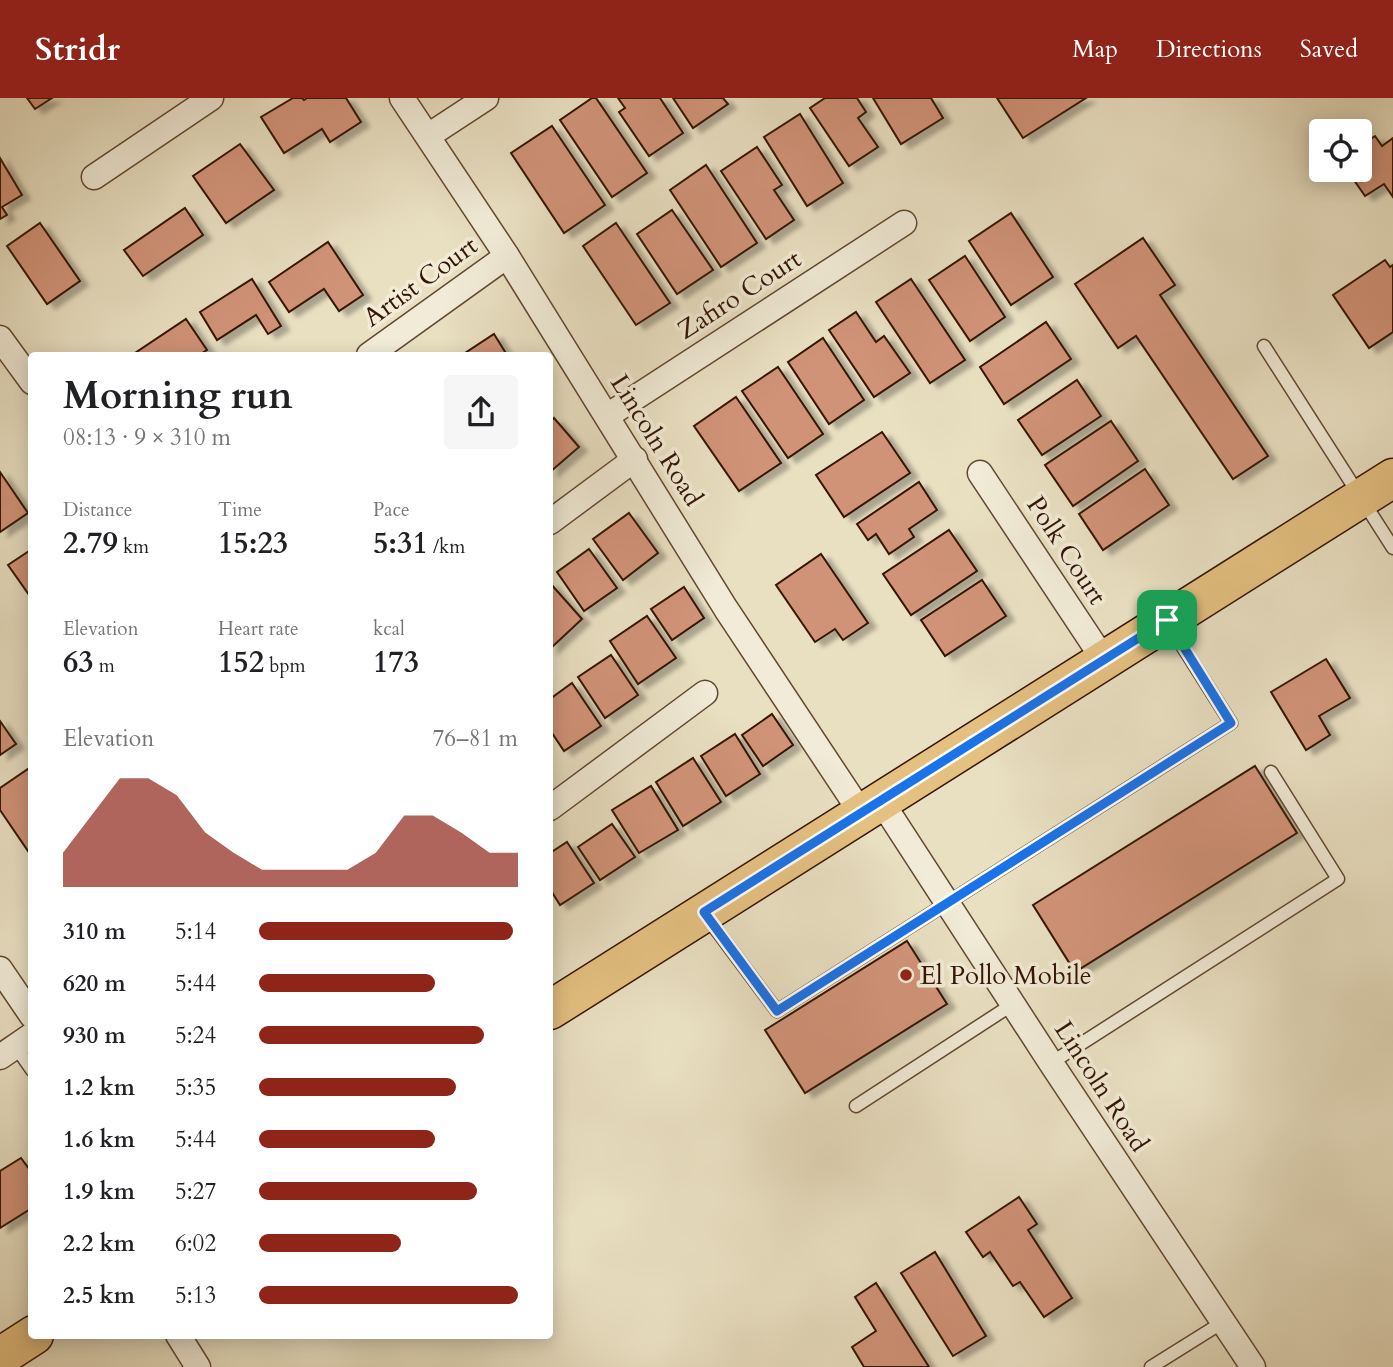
<!DOCTYPE html>
<html lang="en">
<head>
<meta charset="utf-8">
<style>
  :root { --surface:#fff; --page:#f6f6f6; --text:#202124; --muted:#757577; --accent:#8f2418 }
  body { margin:0; font-family:Cardo,serif; background:var(--page); color:var(--text); height:100vh; display:flex; flex-direction:column; font-size:26px; white-space:nowrap }
  * { box-sizing:border-box; margin:0 }
  p { font-size:23px; color:var(--muted) }
  .icon { flex:none; width:38px; height:38px; fill:none; stroke:currentColor; stroke-width:2; stroke-linecap:round; stroke-linejoin:round }
  .map { position:relative; flex:1; overflow:hidden }
  .drawer { position:absolute; left:28px; top:254px; width:525px; height:987px; display:flex; flex-direction:column; background:var(--surface); border-radius:7px; box-shadow:0 4px 18px #0003 }
  .drawer>* { flex:none }
  .controls { position:absolute; left:1309px; top:21px; display:grid; gap:14px }
  .controls a { display:grid; place-items:center; width:63px; height:63px; border-radius:7px; background:var(--surface); box-shadow:0 4px 18px #0003; font-size:35px }
  .pin { position:absolute; display:grid; place-items:center; width:60px; height:60px; color:#fff; margin:-30px; border-radius:14px; box-shadow:0 4px 10px #0006 }
  .round { display:grid; place-items:center; flex:none; width:74px; height:74px; border-radius:7px; background:var(--page) }
  .headline { display:flex; align-items:center; justify-content:space-between; height:119px; padding:0 35px }
  h1 { font-size:38px; font-weight:600; line-height:52px }
  .figures { display:grid; grid-template-columns:repeat(3,1fr); gap:10px; height:119px; padding:7px 35px }
  .figures div { display:grid; align-content:center }
  .figures b { font-size:30px; font-weight:600 }
  .figures small { font-size:19px; font-weight:400 }
  .figures p { font-size:19px }
  .chart { height:196px; padding:14px 35px }
  .chart p { display:flex; justify-content:space-between }
  .chart svg { width:100%; height:126px; margin-top:7px; fill:var(--accent); opacity:.7 }
  ul { padding:0 35px; list-style:none; font-size:23px }
  li { display:grid; grid-template-columns:112px 84px 1fr; align-items:center; height:52px }
  li i { height:18px; border-radius:9px; background:var(--accent) }
  header { display:flex; align-items:center; gap:42px; box-sizing:border-box; height:98px; padding:0 35px; background:var(--accent); color:#fff }
  header strong { font-size:33px }
  nav { display:flex; gap:38px; margin-inline-start:auto; font-size:24px }
  .map>svg:first-child { display:block }
  .building { fill:#d19378; stroke:#341402; stroke-width:2; filter:url(#shadow) }
  .lines { fill:none; stroke-linecap:round; stroke-linejoin:round }
  .service-casing { stroke:#614732; stroke-width:15 }
  .minor-casing { stroke:#614732; stroke-width:27 }
  .primary-casing { stroke:#341402; stroke-width:41 }
  .service { stroke:#f1ebd7; stroke-width:12 }
  .minor { stroke:#f1ebd7; stroke-width:24 }
  .primary { stroke:#e4c081; stroke-width:38 }
  .route-casing { stroke:#fff; stroke-width:14 }
  .route { stroke:#1a73e8; stroke-width:9 }
  .poi-dot { fill:#8f2418; stroke:#f1ebd7; stroke-width:2.5 }
  .labels { text-anchor:middle; stroke-width:7; stroke-linejoin:round; paint-order:stroke }
  .street-label { font-size:26px; fill:#341402; stroke:#f1ebd7 }
  .poi-label { font-size:26px; fill:#341402; stroke:#f1ebd7; text-anchor:start }
</style>
</head>
<body>
<header>
<strong>Stridr</strong>
<nav><a>Map</a><a>Directions</a><a>Saved</a></nav>
</header>
<div class="map">
<svg width="1393" height="1269" viewBox="0 0 1393 1269">
  <defs>
    <filter id="shadow"><feDropShadow dx="8" dy="4.5" stdDeviation="2" flood-color="#0004"/></filter>
  </defs>
  <rect width="100%" height="100%" fill="#e9e0c2"/>
  <filter id="stains"><feTurbulence type="fractalNoise" baseFrequency=".00286" numOctaves="4"/><feColorMatrix values="0 0 0 0 .2 0 0 0 0 .09 0 0 0 0 .02 0 0 0 .5 -.17"/></filter>
  <radialGradient id="worn" r=".72"><stop offset=".6" stop-color="#630" stop-opacity="0"/><stop offset="1" stop-color="#630" stop-opacity=".3"/></radialGradient>
  <g class="building">
    <path d="M 27,0 L 52,0 L 35,11 Z"/>
    <path d="M 293,0 L 302,0 L 304,2 L 307,0 L 346,0 L 361,24 L 330,44 L 322,31 L 284,55 L 261,19 Z"/>
    <path d="M 592,0 L 596,0 L 647,75 L 612,99 L 560,22 Z"/>
    <path d="M 618,0 L 660,0 L 683,35 L 649,58 L 619,14 L 625,10 Z"/>
    <path d="M 673,0 L 723,0 L 728,6 L 693,30 Z"/>
    <path d="M 825,0 L 857,0 L 866,14 L 858,20 L 878,49 L 849,68 L 810,10 Z"/>
    <path d="M 873,0 L 931,0 L 943,20 L 901,46 Z"/>
    <path d="M 997,0 L 1086,0 L 1023,40 Z"/>
    <path d="M 800,16 L 843,85 L 807,108 L 764,39 Z"/>
    <path d="M 552,28 L 605,107 L 564,135 L 511,55 Z"/>
    <path d="M 1375,38 L 1382,48 L 1393,40 L 1393,99 L 1384,86 L 1365,98 L 1347,72 L 1360,72 L 1360,48 Z"/>
    <path d="M 240,46 L 274,92 L 226,125 L 193,78 Z"/>
    <path d="M 757,49 L 782,87 L 774,92 L 794,122 L 766,141 L 721,73 Z"/>
    <path d="M 0,60 L 22,97 L 2,109 L 7,117 L 0,121 Z"/>
    <path d="M 706,67 L 757,145 L 721,169 L 670,92 Z"/>
    <path d="M 185,110 L 203,137 L 143,178 L 124,152 Z"/>
    <path d="M 672,112 L 713,172 L 677,196 L 637,136 Z"/>
    <path d="M 1011,115 L 1053,179 L 1011,207 L 969,143 Z"/>
    <path d="M 40,125 L 80,183 L 47,206 L 7,148 Z"/>
    <path d="M 616,125 L 670,205 L 636,227 L 583,148 Z"/>
    <path d="M 1143,140 L 1175,187 L 1160,197 L 1268,358 L 1233,381 L 1136,238 L 1118,250 L 1075,186 Z"/>
    <path d="M 328,144 L 363,197 L 339,213 L 324,191 L 289,214 L 269,184 Z"/>
    <path d="M 965,158 L 1005,219 L 970,243 L 929,182 Z"/>
    <path d="M 1385,162 L 1390,169 L 1393,167 L 1393,234 L 1369,250 L 1333,197 Z"/>
    <path d="M 252,181 L 281,228 L 268,236 L 256,217 L 217,242 L 200,214 Z"/>
    <path d="M 911,181 L 965,262 L 930,285 L 876,204 Z"/>
    <path d="M 856,214 L 876,244 L 884,238 L 910,275 L 874,299 L 829,232 Z"/>
    <path d="M 186,221 L 207,252 L 199,257 L 132,257 Z"/>
    <path d="M 1046,224 L 1071,261 L 1004,306 L 980,269 Z"/>
    <path d="M 494,236 L 507,257 L 462,257 Z"/>
    <path d="M 823,240 L 864,302 L 829,326 L 788,264 Z"/>
    <path d="M 778,269 L 823,336 L 788,360 L 742,293 Z"/>
    <path d="M 1077,282 L 1101,318 L 1042,357 L 1018,322 Z"/>
    <path d="M 736,299 L 781,365 L 739,393 L 694,328 Z"/>
    <path d="M 554,320 L 579,349 L 550,374 L 550,324 Z"/>
    <path d="M 1111,323 L 1138,363 L 1073,408 L 1045,367 Z"/>
    <path d="M 882,334 L 910,375 L 844,419 L 816,377 Z"/>
    <path d="M 1145,371 L 1169,407 L 1103,452 L 1079,416 Z"/>
    <path d="M 0,374 L 28,415 L 0,434 Z"/>
    <path d="M 919,384 L 937,412 L 909,431 L 914,439 L 889,456 L 876,436 L 868,442 L 857,426 Z"/>
    <path d="M 629,415 L 658,455 L 623,482 L 593,441 Z"/>
    <path d="M 949,432 L 977,473 L 911,517 L 883,476 Z"/>
    <path d="M 32,451 L 32,501 L 8,467 Z"/>
    <path d="M 589,451 L 617,490 L 584,513 L 557,474 Z"/>
    <path d="M 821,456 L 868,525 L 843,542 L 835,531 L 815,544 L 776,487 Z"/>
    <path d="M 982,482 L 1006,518 L 945,558 L 921,522 Z"/>
    <path d="M 550,485 L 582,521 L 550,551 Z"/>
    <path d="M 684,489 L 704,520 L 672,542 L 651,511 Z"/>
    <path d="M 647,518 L 676,560 L 638,586 L 610,543 Z"/>
    <path d="M 611,557 L 638,597 L 605,620 L 578,579 Z"/>
    <path d="M 1326,561 L 1350,600 L 1319,618 L 1330,637 L 1306,652 L 1271,594 Z"/>
    <path d="M 572,585 L 601,628 L 564,653 L 550,632 L 550,601 Z"/>
    <path d="M 772,616 L 793,647 L 763,668 L 742,637 Z"/>
    <path d="M 0,623 L 16,646 L 0,657 Z"/>
    <path d="M 735,636 L 760,676 L 726,698 L 701,658 Z"/>
    <path d="M 693,660 L 721,704 L 683,728 L 656,684 Z"/>
    <path d="M 1255,668 L 1297,735 L 1075,874 L 1033,807 Z"/>
    <path d="M 28,671 L 32,677 L 32,750 L 28,753 L 0,712 L 0,690 Z"/>
    <path d="M 651,688 L 678,732 L 639,755 L 612,712 Z"/>
    <path d="M 612,726 L 635,759 L 600,782 L 578,749 Z"/>
    <path d="M 567,744 L 594,785 L 560,807 L 550,791 L 550,755 Z"/>
    <path d="M 907,843 L 947,906 L 805,995 L 765,932 Z"/>
    <path d="M 21,1060 L 32,1075 L 32,1110 L 0,1130 L 0,1073 Z"/>
    <path d="M 1019,1099 L 1037,1126 L 1028,1132 L 1072,1200 L 1044,1219 L 1020,1184 L 1013,1188 L 990,1154 L 983,1159 L 966,1134 Z"/>
    <path d="M 935,1154 L 986,1238 L 953,1258 L 901,1175 Z"/>
    <path d="M 876,1185 L 929,1269 L 864,1269 L 852,1249 L 876,1233 L 855,1199 Z"/>
  </g>
  <g class="lines">
    <defs>
      <g id="service">
        <path d="M 1264,248 L 1393,450"/>
        <path d="M 706,818 L 777,913 L 1231,625 L 1169,527"/>
        <path d="M 16,949 L 32,972"/>
        <path d="M 1051,965 L 1338,781 L 1271,674"/>
        <path d="M 856,1008 L 1013,906"/>
        <path d="M 1151,1269 L 1223,1224"/>
      </g>
      <g id="minor">
        <path d="M 402,0 L 507,158 L 726,511 L 862,716"/>
        <path d="M 428,38 L 486,0"/>
        <path d="M 94,79 L 211,0"/>
        <path d="M 0,240 L 32,284"/>
        <path d="M 369,257 L 507,158"/>
        <path d="M 607,318 L 904,125"/>
        <path d="M 980,375 L 1104,562"/>
        <path d="M 550,424 L 635,361"/>
        <path d="M 881,703 L 1051,965 L 1253,1269"/>
        <path d="M 550,710 L 705,595"/>
        <path d="M 0,871 L 32,918"/>
        <path d="M 0,959 L 32,937"/>
        <path d="M 178,1237 L 198,1269"/>
      </g>
      <g id="primary">
        <path d="M 550,912 L 1393,380"/>
        <path d="M 0,1259 L 34,1237"/>
      </g>
    </defs>
    <use href="#service" class="service-casing"/>
    <use href="#minor" class="minor-casing"/>
    <use href="#primary" class="primary-casing"/>
    <use href="#service" class="service"/>
    <use href="#minor" class="minor"/>
    <use href="#primary" class="primary"/>
  </g>
  <g class="lines">
    <defs>
      <path id="route" d="M 1167,522 L 1231,625 L 777,913 L 704,814 Z"/>
    </defs>
    <use href="#route" class="route-casing"/>
    <use href="#route" class="route"/>
  </g>
  <circle class="poi-dot" cx="906" cy="877" r="7"/>
  <g class="labels">
    <g class="street-label">
      <text transform="translate(420 183) rotate(-36)" y="9">Artist Court</text>
      <text transform="translate(739 196) rotate(-33)" y="9">Zafiro Court</text>
      <text transform="translate(657 342) rotate(58)" y="9">Lincoln Road</text>
      <text transform="translate(1067 452) rotate(57)" y="9">Polk Court</text>
      <text transform="translate(1102 988) rotate(57)" y="9">Lincoln Road</text>
    </g>
    <g class="poi-label">
      <text x="920" y="886">El Pollo Mobile</text>
    </g>
  </g>
  <rect width="100%" height="100%" filter="url(#stains)"/>
  <rect width="100%" height="100%" fill="url(#worn)"/>
</svg>
<div class="controls">
<a><svg class="icon" aria-label="locate" viewBox="0 0 24 24"><circle cx="12" cy="12" r="6"/><path d="M12 2v4M12 18v4M2 12h4M18 12h4"/></svg></a>
</div>
<div class="pin" style="left:1167px;top:522px;background:#1e9e55"><svg class="icon" aria-label="arrive" viewBox="0 0 24 24"><path d="M6 21V4h12l-3 4 3 4H6"/></svg></div>
<section class="drawer">
<div class="headline"><div><h1>Morning run</h1><p>08:13 · 9 × 310 m</p></div><a class="round"><svg class="icon" aria-label="share" viewBox="0 0 24 24"><path d="M12 15V3M7 8l5-5 5 5M5 13v7h14v-7"/></svg></a></div>
<div class="figures">
<div><p>Distance</p><b>2.79<small> km</small></b></div>
<div><p>Time</p><b>15:23</b></div>
<div><p>Pace</p><b>5:31<small> /km</small></b></div>
</div>
<div class="figures">
<div><p>Elevation</p><b>63<small> m</small></b></div>
<div><p>Heart rate</p><b>152<small> bpm</small></b></div>
<div><p>kcal</p><b>173</b></div>
</div>
<div class="chart"><p><span>Elevation</span>76–81 m</p>
<svg viewBox="0 0 160 44" preserveAspectRatio="none"><path d="M0 44V32L10 19L20 6L30 6L40 12L50 25L60 32L70 38L80 38L90 38L100 38L110 32L120 19L130 19L140 25L150 32L160 32V44z"/></svg>
</div>
<ul>
<li><b>310 m</b>5:14<i style="width:98%"></i></li>
<li><b>620 m</b>5:44<i style="width:68%"></i></li>
<li><b>930 m</b>5:24<i style="width:87%"></i></li>
<li><b>1.2 km</b>5:35<i style="width:76%"></i></li>
<li><b>1.6 km</b>5:44<i style="width:68%"></i></li>
<li><b>1.9 km</b>5:27<i style="width:84%"></i></li>
<li><b>2.2 km</b>6:02<i style="width:55%"></i></li>
<li><b>2.5 km</b>5:13<i style="width:100%"></i></li>
</ul>
</section>
</div>
</body>
</html>
